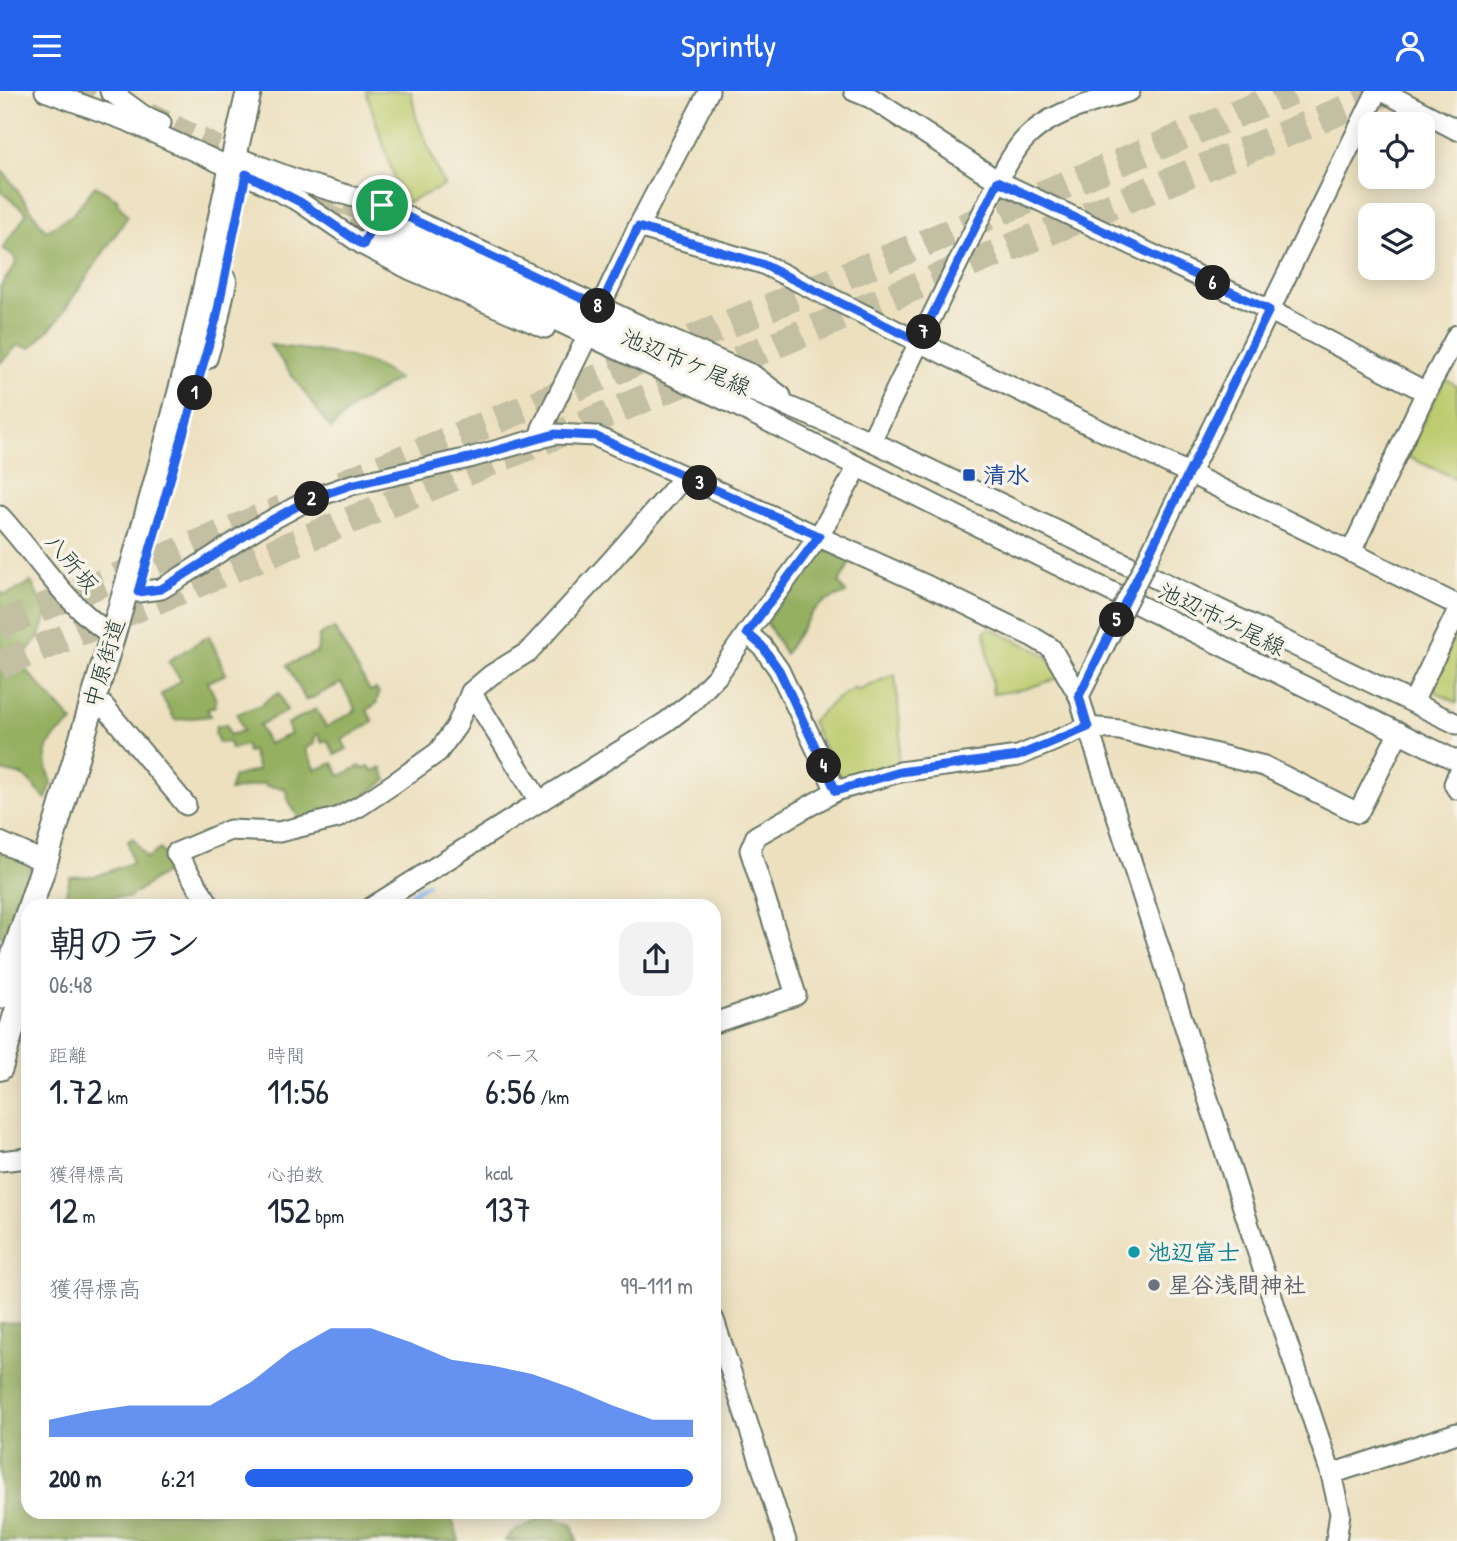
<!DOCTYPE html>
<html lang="ja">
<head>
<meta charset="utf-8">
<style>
  :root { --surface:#fff; --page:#f2f2f3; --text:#1f2937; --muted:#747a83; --accent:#2563eb }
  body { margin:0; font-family:"Patrick Hand","Klee One",sans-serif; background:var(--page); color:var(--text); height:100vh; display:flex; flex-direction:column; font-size:26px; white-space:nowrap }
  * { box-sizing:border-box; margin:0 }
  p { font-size:23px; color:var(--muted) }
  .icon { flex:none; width:38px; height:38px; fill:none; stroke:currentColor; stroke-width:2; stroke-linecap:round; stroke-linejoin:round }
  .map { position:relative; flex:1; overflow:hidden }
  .details { position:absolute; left:21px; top:808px; width:700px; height:620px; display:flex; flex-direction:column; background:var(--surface); border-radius:21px; box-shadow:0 4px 18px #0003 }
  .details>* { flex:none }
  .fabs { position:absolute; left:1358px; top:21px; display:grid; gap:14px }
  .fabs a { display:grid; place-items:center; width:77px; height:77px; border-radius:14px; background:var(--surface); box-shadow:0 4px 18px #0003; font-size:35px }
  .pin { position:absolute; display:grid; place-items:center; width:60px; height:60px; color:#fff; margin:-30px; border:4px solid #fff; border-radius:50%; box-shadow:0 2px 7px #0007 }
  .km { position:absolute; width:35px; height:35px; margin:-18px; border-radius:50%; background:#222; color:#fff; font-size:19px; line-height:35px; text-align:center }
  .round { display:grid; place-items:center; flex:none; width:74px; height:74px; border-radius:21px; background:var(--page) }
  .headline { display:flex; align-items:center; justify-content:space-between; height:119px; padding:0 28px }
  h1 { font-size:38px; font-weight:600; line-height:52px }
  .stats { display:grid; grid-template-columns:repeat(3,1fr); gap:10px; height:119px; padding:7px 28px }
  .stats div { display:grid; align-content:center }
  .stats b { font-size:35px; font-weight:600 }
  .stats small { font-size:19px; font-weight:400 }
  .stats p { font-size:19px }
  .chart { height:196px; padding:14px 28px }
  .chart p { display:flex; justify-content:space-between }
  .chart svg { width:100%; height:126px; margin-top:7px; fill:var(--accent); opacity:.7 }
  ul { padding:0 28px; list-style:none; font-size:23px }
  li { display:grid; grid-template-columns:112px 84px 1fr; align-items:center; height:52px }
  li i { height:18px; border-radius:9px; background:var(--accent) }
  header { display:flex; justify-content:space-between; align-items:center; height:91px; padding:0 28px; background:var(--accent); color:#fff; font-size:32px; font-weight:600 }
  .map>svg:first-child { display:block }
  .green { fill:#bdcc6f; stroke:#6e8452; stroke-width:2 }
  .forest { fill:#96b062; stroke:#5a764b; stroke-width:2 }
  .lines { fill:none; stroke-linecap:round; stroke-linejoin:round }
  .stream { stroke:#81b9f1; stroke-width:4.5 }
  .minor-tunnel { stroke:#c3bfa3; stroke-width:19; stroke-dasharray:19 10; stroke-linecap:butt }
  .highway-tunnel { stroke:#c3bfa3; stroke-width:28; stroke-dasharray:28 14; stroke-linecap:butt }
  .minor-casing { stroke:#677665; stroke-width:23 }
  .major-casing { stroke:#677665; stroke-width:28 }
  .minor { stroke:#fff; stroke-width:19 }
  .major { stroke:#fff; stroke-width:24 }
  .minor-bridge-casing { stroke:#677665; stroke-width:23; stroke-linecap:butt }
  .minor-bridge { stroke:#fff; stroke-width:19 }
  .route-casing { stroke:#fff; stroke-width:14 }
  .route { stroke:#2563eb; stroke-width:9 }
  .transit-dot { fill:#1a4fb4; stroke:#f7f3e8; stroke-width:2.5 }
  .culture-dot { fill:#0f9aa8; stroke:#f7f3e8; stroke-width:2.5 }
  .worship-dot { fill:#6b7280; stroke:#f7f3e8; stroke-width:2.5 }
  .labels { text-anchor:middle; stroke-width:7; stroke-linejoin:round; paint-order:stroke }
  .street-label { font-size:23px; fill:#1f3d34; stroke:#f7f3e8 }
  .transit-label { font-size:23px; font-weight:bold; fill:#164399; stroke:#f7f3e8; text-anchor:start }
  .culture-label { font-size:23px; font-weight:bold; fill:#0d838f; stroke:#f7f3e8; text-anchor:start }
  .worship-label { font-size:23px; font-weight:bold; fill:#5b616d; stroke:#f7f3e8; text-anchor:start }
</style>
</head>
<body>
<header><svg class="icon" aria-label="menu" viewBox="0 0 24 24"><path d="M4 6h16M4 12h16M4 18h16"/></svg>Sprintly<svg class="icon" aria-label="person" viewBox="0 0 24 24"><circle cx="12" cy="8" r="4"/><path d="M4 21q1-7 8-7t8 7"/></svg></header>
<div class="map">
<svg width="1457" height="1450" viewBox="0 0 1457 1450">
  <rect width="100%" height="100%" fill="#f7f3e8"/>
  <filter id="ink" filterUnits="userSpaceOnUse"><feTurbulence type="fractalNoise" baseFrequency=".0143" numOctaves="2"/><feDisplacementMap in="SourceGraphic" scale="14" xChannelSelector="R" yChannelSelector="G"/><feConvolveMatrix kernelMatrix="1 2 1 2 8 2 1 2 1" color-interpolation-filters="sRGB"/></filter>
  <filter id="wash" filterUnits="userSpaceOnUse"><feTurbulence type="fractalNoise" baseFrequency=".00686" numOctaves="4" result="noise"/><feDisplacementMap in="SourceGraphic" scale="28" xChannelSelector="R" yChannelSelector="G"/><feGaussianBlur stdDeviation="1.57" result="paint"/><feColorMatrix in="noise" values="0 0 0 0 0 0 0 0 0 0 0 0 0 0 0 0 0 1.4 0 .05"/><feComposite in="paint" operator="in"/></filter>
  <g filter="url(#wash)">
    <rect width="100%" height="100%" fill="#ece0bf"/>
    <g class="green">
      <path d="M 366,0 L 411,0 L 416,26 L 444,95 L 408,111 L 400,105 Z"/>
      <path d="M 1445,288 L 1457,295 L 1457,388 L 1406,365 Z"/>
      <path d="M 989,537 L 1037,559 L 1048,567 L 1059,587 L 1025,598 L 993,603 L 985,540 Z"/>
      <path d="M 1457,540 L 1457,612 L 1429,597 Z"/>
      <path d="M 895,583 L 901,644 L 898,671 L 843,692 L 811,631 L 835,609 L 855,597 L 857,600 Z"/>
    </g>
    <g class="forest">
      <path d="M 0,79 L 7,85 L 46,140 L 72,124 L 95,95 L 117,108 L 118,113 L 128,125 L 57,230 L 31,257 L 18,254 L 0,272 L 0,196 L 16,173 L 14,165 L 3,157 L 27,122 L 0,100 Z"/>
      <path d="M 270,254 C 312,261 362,260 398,288 L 352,316 L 331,338 Z"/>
      <path d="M 821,460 L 828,460 L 852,468 L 839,492 L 846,502 L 824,511 L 813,520 L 785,563 L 766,530 Z"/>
      <path d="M 31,491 L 47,523 L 41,542 L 19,571 L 73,631 C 47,649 39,660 52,691 L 46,708 L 24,685 L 0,680 L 0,501 L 6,504 Z"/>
      <path d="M 334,537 L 370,600 L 376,598 L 379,602 L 376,613 L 367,619 L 373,631 L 342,649 L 347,658 L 335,664 L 327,649 L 322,652 L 318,643 L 315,644 L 314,653 L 305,658 L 316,679 L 333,672 L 340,685 L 360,675 L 362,678 L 369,675 L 373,680 L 381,677 L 387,689 L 349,715 L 301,731 L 289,710 L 285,697 L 266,695 L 265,692 L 230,700 L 233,686 L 258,679 L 252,660 L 247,661 L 246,654 L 231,658 L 229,651 L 219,652 L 215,643 L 216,635 L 226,633 L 230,644 L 243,640 L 237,623 L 263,613 L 268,608 L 279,602 L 287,620 L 259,634 L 268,653 L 291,643 L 287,633 L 316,618 L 326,636 L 356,619 L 341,592 L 306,610 L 287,574 L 317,561 L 319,545 Z"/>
      <path d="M 209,545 L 226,583 L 208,591 L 216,609 L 215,615 L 207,619 L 211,625 L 175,629 L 161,604 L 181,589 L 168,570 Z"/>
      <path d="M 133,747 L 147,767 L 160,758 L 166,765 L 171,762 L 177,773 L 128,807 L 112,806 L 96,811 L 90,815 L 63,816 L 70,786 L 96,785 L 132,772 L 128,750 Z"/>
      <path d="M 0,757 L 32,772 L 9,844 L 0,846 Z"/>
      <path d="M 28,1231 L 28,1421 L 442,1421 L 453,1431 L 459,1450 L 0,1450 L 0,1232 Z"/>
      <path d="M 544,1426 L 557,1428 L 572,1434 L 577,1450 L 505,1450 L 511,1442 Z"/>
    </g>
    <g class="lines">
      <g class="stream">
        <path d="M 606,680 C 646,656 694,632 721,593"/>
        <path d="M 391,816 L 427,793"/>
      </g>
    </g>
  </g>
  <g filter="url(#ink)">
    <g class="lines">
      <g class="minor-tunnel">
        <path d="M 75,0 L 103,14"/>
        <path d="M 149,21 L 248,69"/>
        <path d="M 319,102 L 384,132"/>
        <path d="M 323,120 L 379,146"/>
      </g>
      <g class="highway-tunnel">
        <path d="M 342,393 L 1292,0"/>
        <path d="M 0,534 L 282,418"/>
        <path d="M 0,574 L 1389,0"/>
      </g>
      <defs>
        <g id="minor">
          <path d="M 45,0 L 130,31 L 245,83 L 300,111 L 363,154 L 411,179 L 545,237"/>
          <path d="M 110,0 L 144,25 L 161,32"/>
          <path d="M 854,0 L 871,7 L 998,90 L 1269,219 L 1426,301"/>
          <path d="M 1382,0 L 1457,39"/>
          <path d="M 236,66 L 305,92 L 382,114 L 667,247 L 753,284 L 781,305"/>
          <path d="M 384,132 L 737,294 L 871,350 L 1457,633"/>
          <path d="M 638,136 L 763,173 L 919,251 L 1351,461 L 1457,514"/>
          <path d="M 379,146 L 731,312 L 963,428 L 1457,670"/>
          <path d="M 600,216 L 638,136 L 709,0"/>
          <path d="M 539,348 L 542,337 L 583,254"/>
          <path d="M 871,350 L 998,90 C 1006,76 1014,59 1025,48 C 1052,19 1094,12 1130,0"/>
          <path d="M 0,425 C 37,465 65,514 112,544"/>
          <path d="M 1351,461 L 1426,301 L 1457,244"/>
          <path d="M 1150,463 L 1377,0"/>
          <path d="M 126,498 L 138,501 L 161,498 L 181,486 L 257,437 L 310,408 L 351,394 L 469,367 L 555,343 L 595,345 L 928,495 L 1033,546 L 1051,557 L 1079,605 L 1088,636 L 1274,1212 L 1331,1383 L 1340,1422 L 1336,1450"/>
          <path d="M 747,542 L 762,555 L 779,579 L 836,700"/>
          <path d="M 471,601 L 539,710"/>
          <path d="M 1079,605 L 1119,525"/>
          <path d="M 1413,611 L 1457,521"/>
          <path d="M 104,615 L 186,714"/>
          <path d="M 1457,685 L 1454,693 L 1457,698"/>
          <path d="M 0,751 L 45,771"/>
          <path d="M 211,816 L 176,762 L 230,739 L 279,741 L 337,727 L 360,715 L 396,691 L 438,661 L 456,636 L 471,601 L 491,584 L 528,561 L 611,470 L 685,385"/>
          <path d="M 372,816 L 666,631 L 691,612 L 717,585 L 747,542 L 819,445 L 858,376"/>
          <path d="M 714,932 L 796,904 L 750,759 L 756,745 L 836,700 L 900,681 L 1018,665 L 1088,636 L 1120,639 L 1264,675 L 1358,722 L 1399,641"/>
          <path d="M 0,1070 L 28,1067"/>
          <path d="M 714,1229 L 786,1450"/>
          <path d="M 1331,1383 L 1457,1342"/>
        </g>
        <g id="major">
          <path d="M 205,266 L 216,228 L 224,190"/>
          <path d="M 30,816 L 45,771 C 90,619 137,468 177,314 C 205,211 224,105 249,0"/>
          <path d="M 0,905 L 28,822"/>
          <path d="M 0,977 L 28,884"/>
        </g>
      </defs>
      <use href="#minor" class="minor-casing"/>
      <use href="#major" class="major-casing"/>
      <use href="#minor" class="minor"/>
      <use href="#major" class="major"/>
      <defs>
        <path id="minor-bridge" d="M 1119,525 L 1150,463"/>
      </defs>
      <use href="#minor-bridge" class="minor-bridge-casing"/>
      <use href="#minor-bridge" class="minor-bridge"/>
    </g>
  </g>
  <g class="lines" filter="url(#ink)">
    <defs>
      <path id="route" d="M 246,83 L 300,111 L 363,154 L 382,114 L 600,216 L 638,136 L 762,173 L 919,251 L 998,90 L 1269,219 L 1079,605 L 1088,636 L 1018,665 L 900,681 L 836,700 L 779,579 L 762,555 L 747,542 L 819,445 L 595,345 L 555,343 L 469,367 L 351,394 L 310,408 L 257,437 L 181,486 L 161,498 L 138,501 L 216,228 Z"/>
    </defs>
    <use href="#route" class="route-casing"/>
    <use href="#route" class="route"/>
  </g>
  <rect class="transit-dot" x="962" y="377" width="14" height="14" rx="3.5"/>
  <circle class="culture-dot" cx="1134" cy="1161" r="7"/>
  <circle class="worship-dot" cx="1154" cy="1194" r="7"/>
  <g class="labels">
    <g class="street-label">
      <text transform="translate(686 271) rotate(23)" y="8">池辺市ケ尾線</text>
      <text transform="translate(72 472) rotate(50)" y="8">八所坂</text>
      <text transform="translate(1222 528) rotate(26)" y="8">池辺市ケ尾線</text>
      <text transform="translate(104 572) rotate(-73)" y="8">中原街道</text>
    </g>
    <g class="transit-label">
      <text x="983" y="392">清水</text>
    </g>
    <g class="culture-label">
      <text x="1148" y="1169">池辺富士</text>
    </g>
    <g class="worship-label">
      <text x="1168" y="1202">星谷浅間神社</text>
    </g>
  </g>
</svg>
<div class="fabs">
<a><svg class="icon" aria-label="locate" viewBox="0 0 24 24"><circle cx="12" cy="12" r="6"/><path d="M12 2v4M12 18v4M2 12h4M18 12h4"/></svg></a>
<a><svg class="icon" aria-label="layers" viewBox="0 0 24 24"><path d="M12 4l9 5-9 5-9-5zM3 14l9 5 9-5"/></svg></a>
</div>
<div class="pin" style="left:382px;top:114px;background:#1e9e55"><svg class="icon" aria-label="arrive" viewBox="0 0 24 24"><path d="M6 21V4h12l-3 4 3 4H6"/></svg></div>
<b class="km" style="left:195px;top:302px">1</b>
<b class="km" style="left:312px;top:408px">2</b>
<b class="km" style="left:700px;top:392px">3</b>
<b class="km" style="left:824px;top:675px">4</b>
<b class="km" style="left:1117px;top:529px">5</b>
<b class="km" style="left:1213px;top:192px">6</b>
<b class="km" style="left:924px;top:241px">7</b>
<b class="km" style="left:598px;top:215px">8</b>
<section class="details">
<div class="headline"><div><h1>朝のラン</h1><p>06:48</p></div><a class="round"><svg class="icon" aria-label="share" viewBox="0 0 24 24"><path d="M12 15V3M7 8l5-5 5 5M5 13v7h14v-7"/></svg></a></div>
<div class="stats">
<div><p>距離</p><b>1.72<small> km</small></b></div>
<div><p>時間</p><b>11:56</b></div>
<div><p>ペース</p><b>6:56<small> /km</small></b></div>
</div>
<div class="stats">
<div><p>獲得標高</p><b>12<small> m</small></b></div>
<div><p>心拍数</p><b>152<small> bpm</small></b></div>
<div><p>kcal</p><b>137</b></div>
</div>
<div class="chart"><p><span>獲得標高</span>99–111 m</p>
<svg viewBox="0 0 160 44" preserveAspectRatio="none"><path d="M0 44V38L10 35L20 33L30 33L40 33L50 25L60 14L70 6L80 6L90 11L100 17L110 19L120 22L130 27L140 33L150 38L160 38V44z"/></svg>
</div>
<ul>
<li><b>200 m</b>6:21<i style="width:100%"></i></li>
</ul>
</section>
</div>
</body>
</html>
